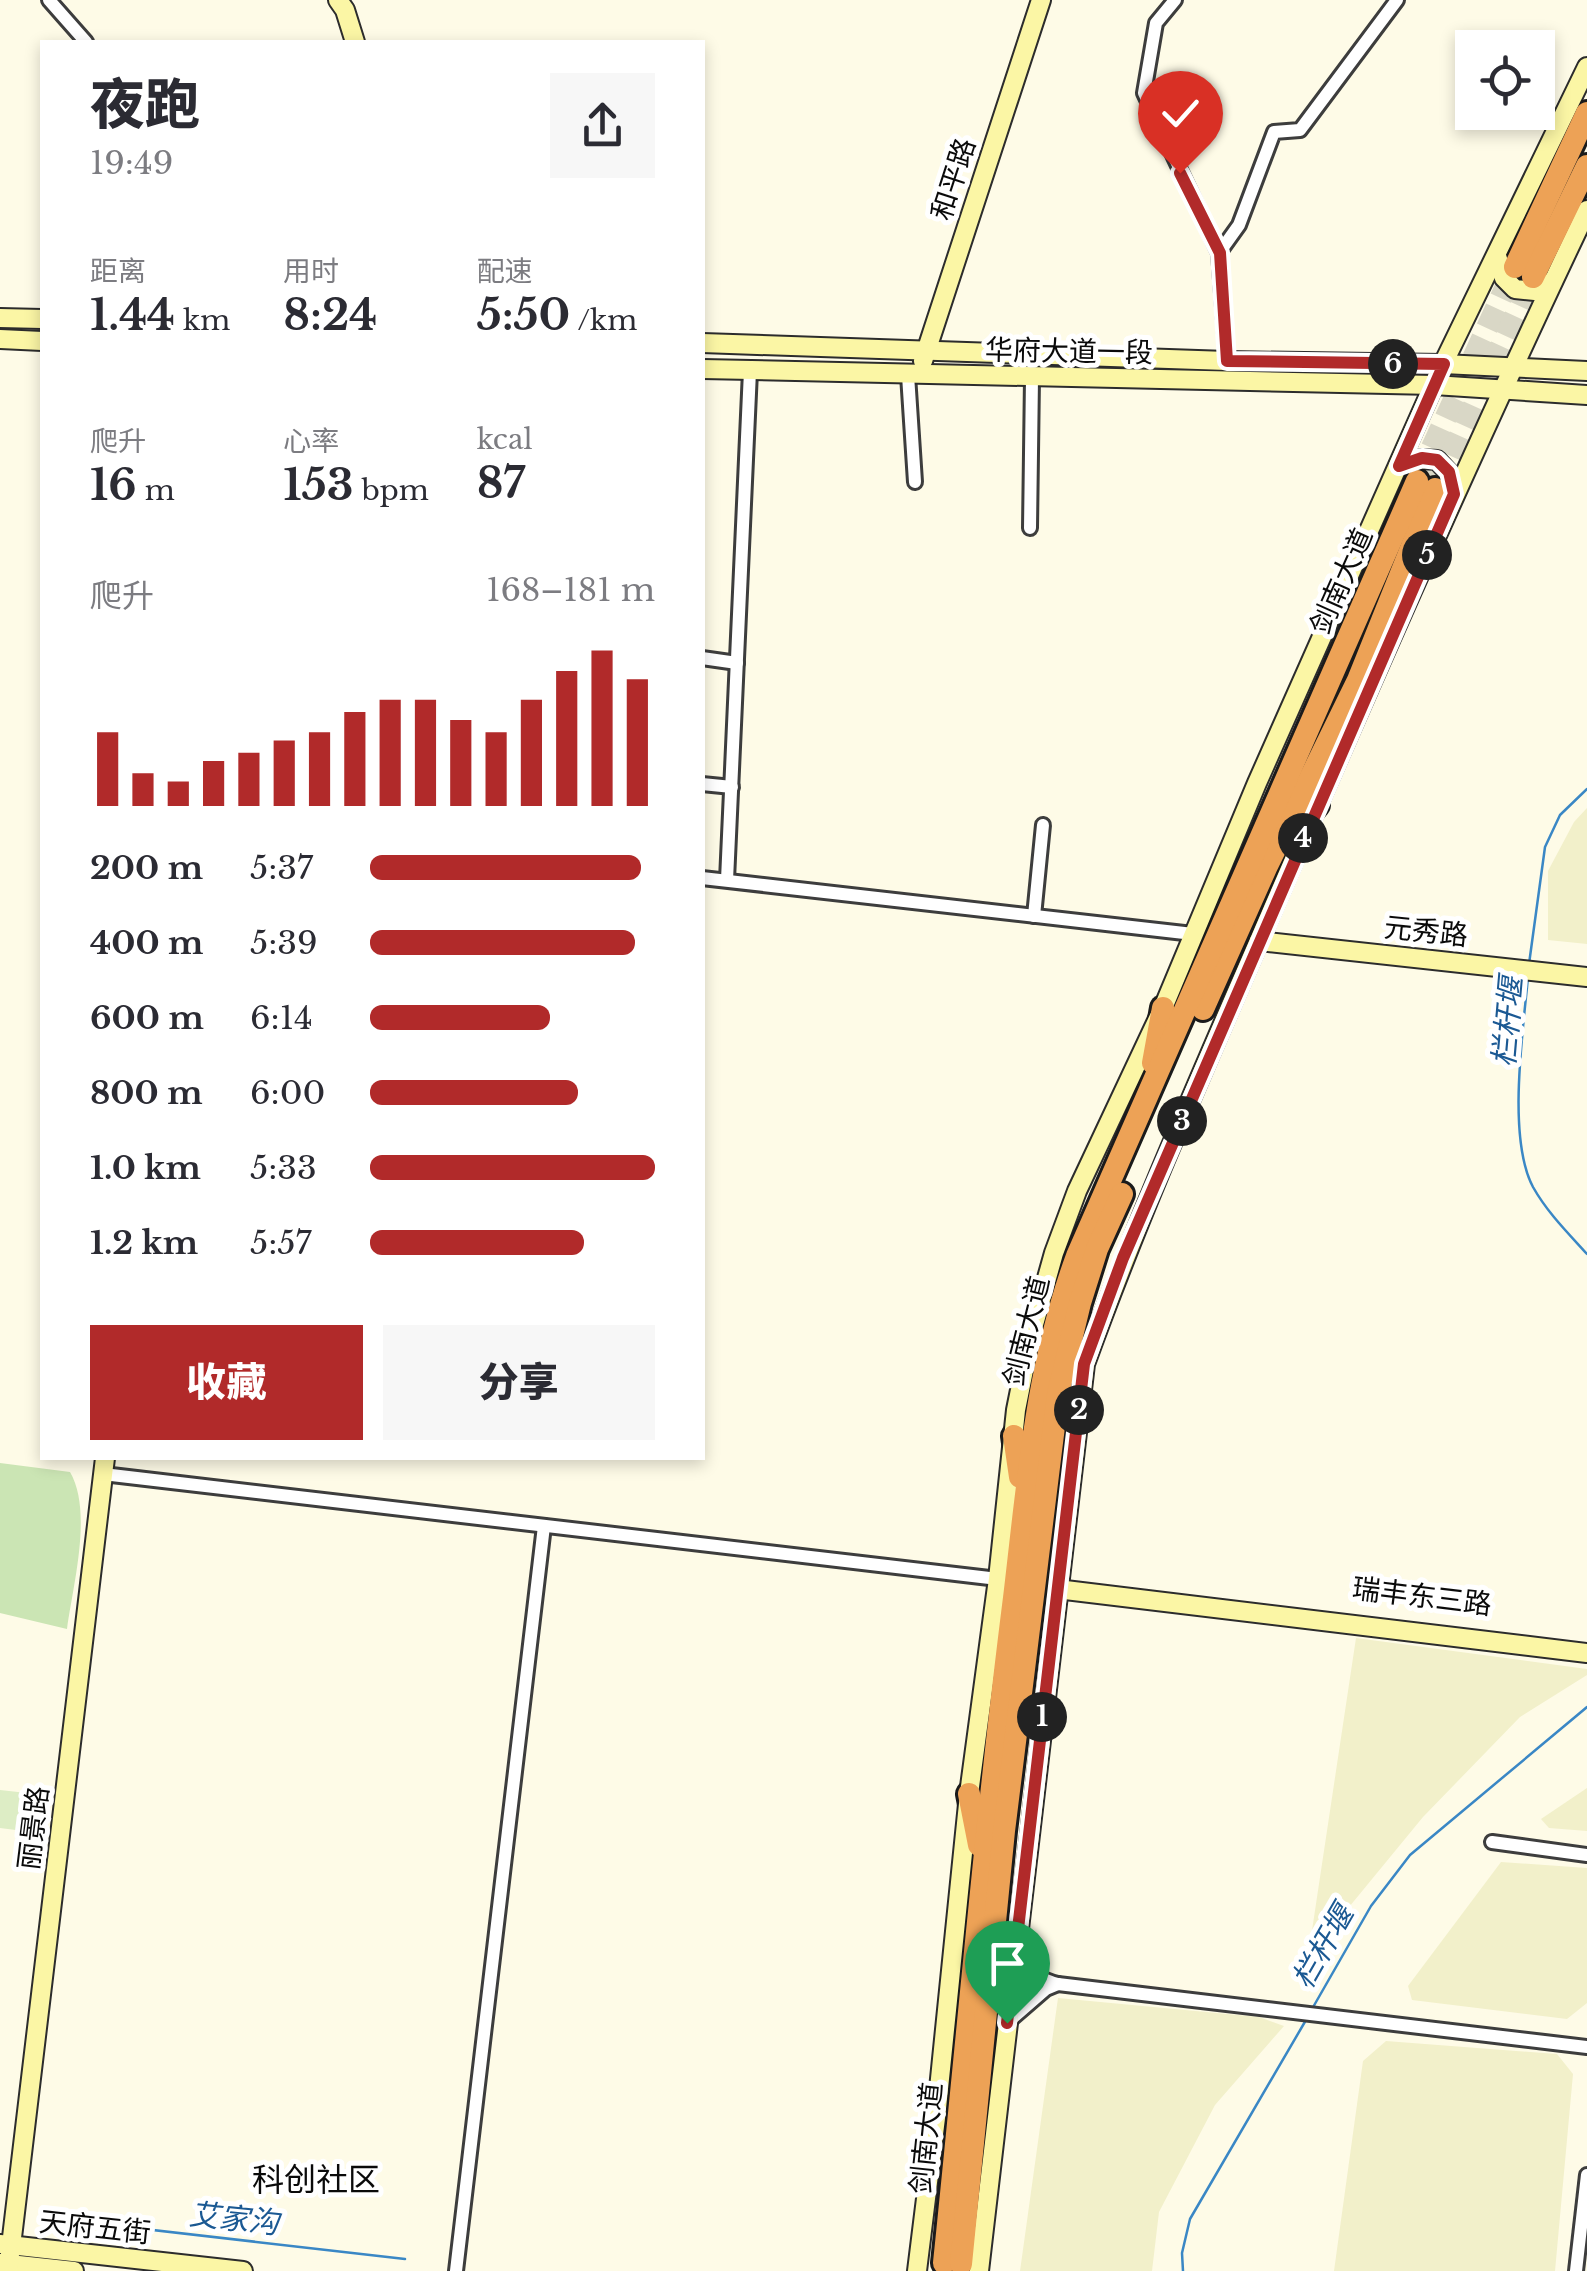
<!DOCTYPE html>
<html lang="zh">
<head>
<meta charset="utf-8">
<style>
  :root { --surface:#fff; --page:#f7f7f7; --text:#2b2b33; --muted:#7c7c81; --accent:#b12a2a }
  body { margin:0; font-family:"Libre Baskerville","Noto Sans SC",serif; background:var(--page); color:var(--text); height:100vh; display:flex; flex-direction:column; font-size:38px; white-space:nowrap }
  * { box-sizing:border-box; margin:0 }
  p { font-size:32px; color:var(--muted) }
  .icon { flex:none; width:55px; height:55px; fill:none; stroke:currentColor; stroke-width:2; stroke-linecap:round; stroke-linejoin:round }
  .map { position:relative; flex:1; overflow:hidden }
  .details { position:absolute; left:40px; top:40px; width:665px; height:1420px; display:flex; flex-direction:column; background:var(--surface); border-radius:0px; box-shadow:0 5px 15px #0003 }
  .details>* { flex:none }
  .tools { position:absolute; left:1455px; top:30px; display:grid; gap:20px }
  .tools a { display:grid; place-items:center; width:100px; height:100px; border-radius:0px; background:var(--surface); box-shadow:0 5px 15px #0003; font-size:50px }
  .pin { position:absolute; display:grid; place-items:center; width:85px; height:85px; color:#fff; margin:-102px -42px; border-radius:50% 50% 50% 0; rotate:-45deg; box-shadow:0 0 10px #0007 }
  .pin .icon { rotate:45deg }
  .km { position:absolute; width:50px; height:50px; margin:-25px; border-radius:50%; background:#222; color:#fff; font-size:28px; line-height:50px; text-align:center }
  .round { display:grid; place-items:center; flex:none; width:105px; height:105px; border-radius:0px; background:var(--page) }
  .headline { display:flex; align-items:center; justify-content:space-between; height:170px; padding:0 50px }
  h1 { font-size:55px; font-weight:800; line-height:75px }
  .figures { display:grid; grid-template-columns:repeat(3,1fr); gap:15px; height:170px; padding:10px 50px }
  .figures div { display:grid; align-content:center }
  .figures b { font-size:42px; font-weight:800 }
  .figures small { font-size:28px; font-weight:400 }
  .figures p { font-size:28px }
  .chart { height:280px; padding:20px 50px }
  .chart p { display:flex; justify-content:space-between }
  .chart svg { width:100%; height:180px; margin-top:10px; stroke:var(--accent); stroke-width:6 }
  .cta { display:flex; gap:20px; margin-top:auto; padding:20px 50px }
  .cta a { flex:1; height:115px; border-radius:0px; background:var(--accent); color:#fff; font-size:40px; font-weight:800; line-height:115px; text-align:center }
  .cta a+a { background:var(--page); color:var(--text) }
  ul { padding:0 50px; list-style:none; font-size:32px }
  li { display:grid; grid-template-columns:160px 120px 1fr; align-items:center; height:75px }
  li i { height:25px; border-radius:12px; background:var(--accent) }
  .map>svg:first-child { display:block }
  .farmland { fill:#f2f0ca }
  .green { fill:#cbe5b4 }
  .pitch { fill:#ddedc5 }
  .lines { fill:none; stroke-linecap:round; stroke-linejoin:round }
  .stream { stroke:#3a87c5; stroke-width:2.5 }
  .highway-tunnel { stroke:#d9d7c6; stroke-width:22; stroke-dasharray:22 11; stroke-linecap:butt }
  .street-casing { stroke:#3d3d3d; stroke-width:18 }
  .secondary-casing { stroke:#2c2c2c; stroke-width:22 }
  .highway-casing { stroke:#1b1b1b; stroke-width:28 }
  .street { stroke:#fff; stroke-width:12 }
  .secondary { stroke:#fbf6a5; stroke-width:18 }
  .highway { stroke:#eda256; stroke-width:22 }
  .route-casing { stroke:#fff; stroke-width:20 }
  .route { stroke:#b12a2a; stroke-width:12 }
  .labels { text-anchor:middle; stroke-width:10; stroke-linejoin:round; paint-order:stroke }
  .street-label { font-size:28px; fill:#0a0a0a; stroke:#fff }
  .water-label { font-size:30px; font-style:italic; fill:#1b5993; stroke:#fff }
  .quarter-label { font-size:32px; fill:#0a0a0a; stroke:#fff }
</style>
</head>
<body>
<div class="map">
<svg width="1587" height="2271" viewBox="0 0 1587 2271">
  <rect width="100%" height="100%" fill="#fefbe7"/>
  <g class="farmland">
    <path d="M 1587,808 L 1587,944 L 1548,940 L 1548,871 L 1574,822 Z"/>
    <path d="M 1356,1638 L 1587,1669 L 1587,1675 L 1520,1717 L 1423,1817 L 1308,1957 Z"/>
    <path d="M 1587,1788 L 1587,1831 L 1549,1828 L 1541,1819 Z"/>
    <path d="M 1501,1862 L 1587,1868 L 1587,2003 L 1567,2019 L 1412,2000 L 1408,1986 Z"/>
    <path d="M 1058,1998 L 1259,2017 L 1284,2026 L 1215,2105 L 1159,2212 L 1152,2271 L 1020,2271 Z"/>
    <path d="M 1386,2041 L 1557,2054 L 1573,2074 L 1555,2271 L 1334,2271 L 1363,2061 Z"/>
  </g>
  <path class="green" d="M 0,1463 L 70,1472 C 93,1511 73,1585 67,1629 L 0,1613 Z"/>
  <path class="pitch" d="M 0,1790 L 36,1794 L 31,1832 L 0,1828 Z"/>
  <g class="lines">
    <g class="stream">
      <path d="M 1529,964 L 1545,847 L 1560,815 L 1587,789"/>
      <path d="M 1528,977 C 1523,1032 1507,1138 1533,1187 C 1547,1212 1567,1232 1587,1254"/>
      <path d="M 1312,2009 L 1371,1906 L 1410,1855 L 1587,1707"/>
      <path d="M 57,2219 L 405,2259"/>
      <path d="M 1183,2271 L 1182,2253 L 1190,2219 L 1306,2020"/>
    </g>
    <g class="highway-tunnel">
      <path d="M 1418,478 L 1515,267"/>
      <path d="M 1437,486 L 1533,277"/>
    </g>
    <defs>
      <g id="street">
        <path d="M 49,0 L 86,42"/>
        <path d="M 1175,0 L 1156,23 L 1144,93 L 1219,253 L 1227,361"/>
        <path d="M 1219,253 L 1239,225 L 1274,132 L 1300,130 L 1397,0"/>
        <path d="M 908,375 L 915,482"/>
        <path d="M 1030,528 L 1032,378"/>
        <path d="M 702,658 L 737,663"/>
        <path d="M 702,784 L 732,787"/>
        <path d="M 702,878 L 1193,934"/>
        <path d="M 727,880 L 750,371"/>
        <path d="M 1034,916 L 1043,825"/>
        <path d="M 103,1474 L 998,1579"/>
        <path d="M 1492,1842 L 1587,1855"/>
        <path d="M 1014,1954 C 1025,1968 1040,1980 1058,1984 L 1587,2047"/>
        <path d="M 1009,2021 L 1046,1989 L 1058,1984"/>
        <path d="M 456,2271 L 544,1526"/>
        <path d="M 1576,2271 L 1587,2175"/>
      </g>
      <g id="secondary">
        <path d="M 338,0 L 345,10 L 355,42"/>
        <path d="M 1497,256 L 1504,278 L 1515,289 L 1535,291 L 1553,281"/>
        <path d="M 0,318 L 42,319"/>
        <path d="M 0,339 L 42,341"/>
        <path d="M 702,343 L 1227,361 L 1443,364 L 1587,371"/>
        <path d="M 923,361 L 1041,0"/>
        <path d="M 702,369 L 1434,385 L 1587,395"/>
        <path d="M 1399,466 L 1422,459 L 1437,460 L 1449,473 L 1454,493"/>
        <path d="M 1259,941 L 1587,977"/>
        <path d="M 1057,1589 L 1587,1653"/>
        <path d="M 0,2244 L 243,2271"/>
        <path d="M 0,2263 L 74,2271"/>
        <path d="M 8,2271 L 105,1458"/>
        <path d="M 917,2271 L 936,2118 L 969,1794 L 998,1579 L 1016,1410 L 1031,1335 L 1054,1253 L 1077,1191 L 1163,1008 L 1257,783 L 1443,364 L 1587,67"/>
        <path d="M 979,2271 L 1085,1364 C 1140,1212 1206,1064 1270,915 C 1372,679 1476,443 1587,210"/>
      </g>
      <g id="highway">
        <path d="M 1515,267 L 1587,113"/>
        <path d="M 1533,277 L 1587,166"/>
        <path d="M 1290,838 L 1317,805"/>
        <path d="M 1203,1009 L 1266,868 L 1358,680 L 1435,489"/>
        <path d="M 1153,1063 L 1163,1008"/>
        <path d="M 1014,1436 L 1020,1477"/>
        <path d="M 969,1794 L 979,1845"/>
        <path d="M 944,2263 C 967,2041 986,1819 1014,1598 C 1028,1481 1036,1367 1077,1256 L 1417,481"/>
        <path d="M 961,2264 L 1004,1831 L 1058,1394 L 1080,1303 L 1097,1249 L 1122,1194"/>
      </g>
    </defs>
    <use href="#street" class="street-casing"/>
    <use href="#secondary" class="secondary-casing"/>
    <use href="#highway" class="highway-casing"/>
    <use href="#street" class="street"/>
    <use href="#secondary" class="secondary"/>
    <use href="#highway" class="highway"/>
  </g>
  <g class="lines">
    <defs>
      <path id="route" d="M 1007,2023 L 1084,1364 L 1123,1258 L 1454,494 L 1449,472 L 1437,460 L 1422,458 L 1399,466 L 1444,364 L 1227,361 L 1220,253 L 1180,173"/>
    </defs>
    <use href="#route" class="route-casing"/>
    <use href="#route" class="route"/>
  </g>
  <g class="labels">
    <g class="street-label">
      <text transform="translate(953 179) rotate(-72)" y="10">和平路</text>
      <text transform="translate(1069 351) rotate(1)" y="10">华府大道一段</text>
      <text transform="translate(1341 581) rotate(-66)" y="10">剑南大道</text>
      <text transform="translate(1426 931) rotate(6)" y="10">元秀路</text>
      <text transform="translate(1026 1331) rotate(-76)" y="10">剑南大道</text>
      <text transform="translate(1422 1596) rotate(7)" y="10">瑞丰东三路</text>
      <text transform="translate(33 1828) rotate(-83)" y="10">丽景路</text>
      <text transform="translate(926 2138) rotate(-84)" y="10">剑南大道</text>
      <text transform="translate(95 2227) rotate(6)" y="10">天府五街</text>
    </g>
    <g class="water-label">
      <text transform="translate(1508 1022) rotate(-85)" y="10">栏杆堰</text>
      <text transform="translate(1323 1947) rotate(-60)" y="10">栏杆堰</text>
      <text transform="translate(234 2219) rotate(6)" y="10">艾家沟</text>
    </g>
    <g class="quarter-label">
      <text x="316" y="2191">科创社区</text>
    </g>
  </g>
</svg>
<div class="tools">
<a><svg class="icon" aria-label="locate" viewBox="0 0 24 24"><circle cx="12" cy="12" r="6"/><path d="M12 2v4M12 18v4M2 12h4M18 12h4"/></svg></a>
</div>
<div class="pin" style="left:1007px;top:2023px;background:#1e9e55"><svg class="icon" aria-label="arrive" viewBox="0 0 24 24"><path d="M6 21V4h12l-3 4 3 4H6"/></svg></div>
<div class="pin" style="left:1180px;top:173px;background:#d93025"><svg class="icon" aria-label="check" viewBox="0 0 24 24"><path d="M5 12l5 5 9-10"/></svg></div>
<b class="km" style="left:1042px;top:1717px">1</b>
<b class="km" style="left:1079px;top:1410px">2</b>
<b class="km" style="left:1182px;top:1121px">3</b>
<b class="km" style="left:1303px;top:838px">4</b>
<b class="km" style="left:1427px;top:555px">5</b>
<b class="km" style="left:1393px;top:364px">6</b>
<section class="details">
<div class="headline"><div><h1>夜跑</h1><p>19:49</p></div><a class="round"><svg class="icon" aria-label="share" viewBox="0 0 24 24"><path d="M12 15V3M7 8l5-5 5 5M5 13v7h14v-7"/></svg></a></div>
<div class="figures">
<div><p>距离</p><b>1.44<small> km</small></b></div>
<div><p>用时</p><b>8:24</b></div>
<div><p>配速</p><b>5:50<small> /km</small></b></div>
</div>
<div class="figures">
<div><p>爬升</p><b>16<small> m</small></b></div>
<div><p>心率</p><b>153<small> bpm</small></b></div>
<div><p>kcal</p><b>87</b></div>
</div>
<div class="chart"><p><span>爬升</span>168–181 m</p>
<svg viewBox="0 0 160 44" preserveAspectRatio="none"><path d="M5 44V26M15 44V36M25 44V38M35 44V33M45 44V31M55 44V28M65 44V26M75 44V21M85 44V18M95 44V18M105 44V23M115 44V26M125 44V18M135 44V11M145 44V6M155 44V13"/></svg>
</div>
<ul>
<li><b>200 m</b>5:37<i style="width:95%"></i></li>
<li><b>400 m</b>5:39<i style="width:93%"></i></li>
<li><b>600 m</b>6:14<i style="width:63%"></i></li>
<li><b>800 m</b>6:00<i style="width:73%"></i></li>
<li><b>1.0 km</b>5:33<i style="width:100%"></i></li>
<li><b>1.2 km</b>5:57<i style="width:75%"></i></li>
</ul>
<div class="cta"><a>收藏</a><a>分享</a></div>
</section>
</div>
</body>
</html>
